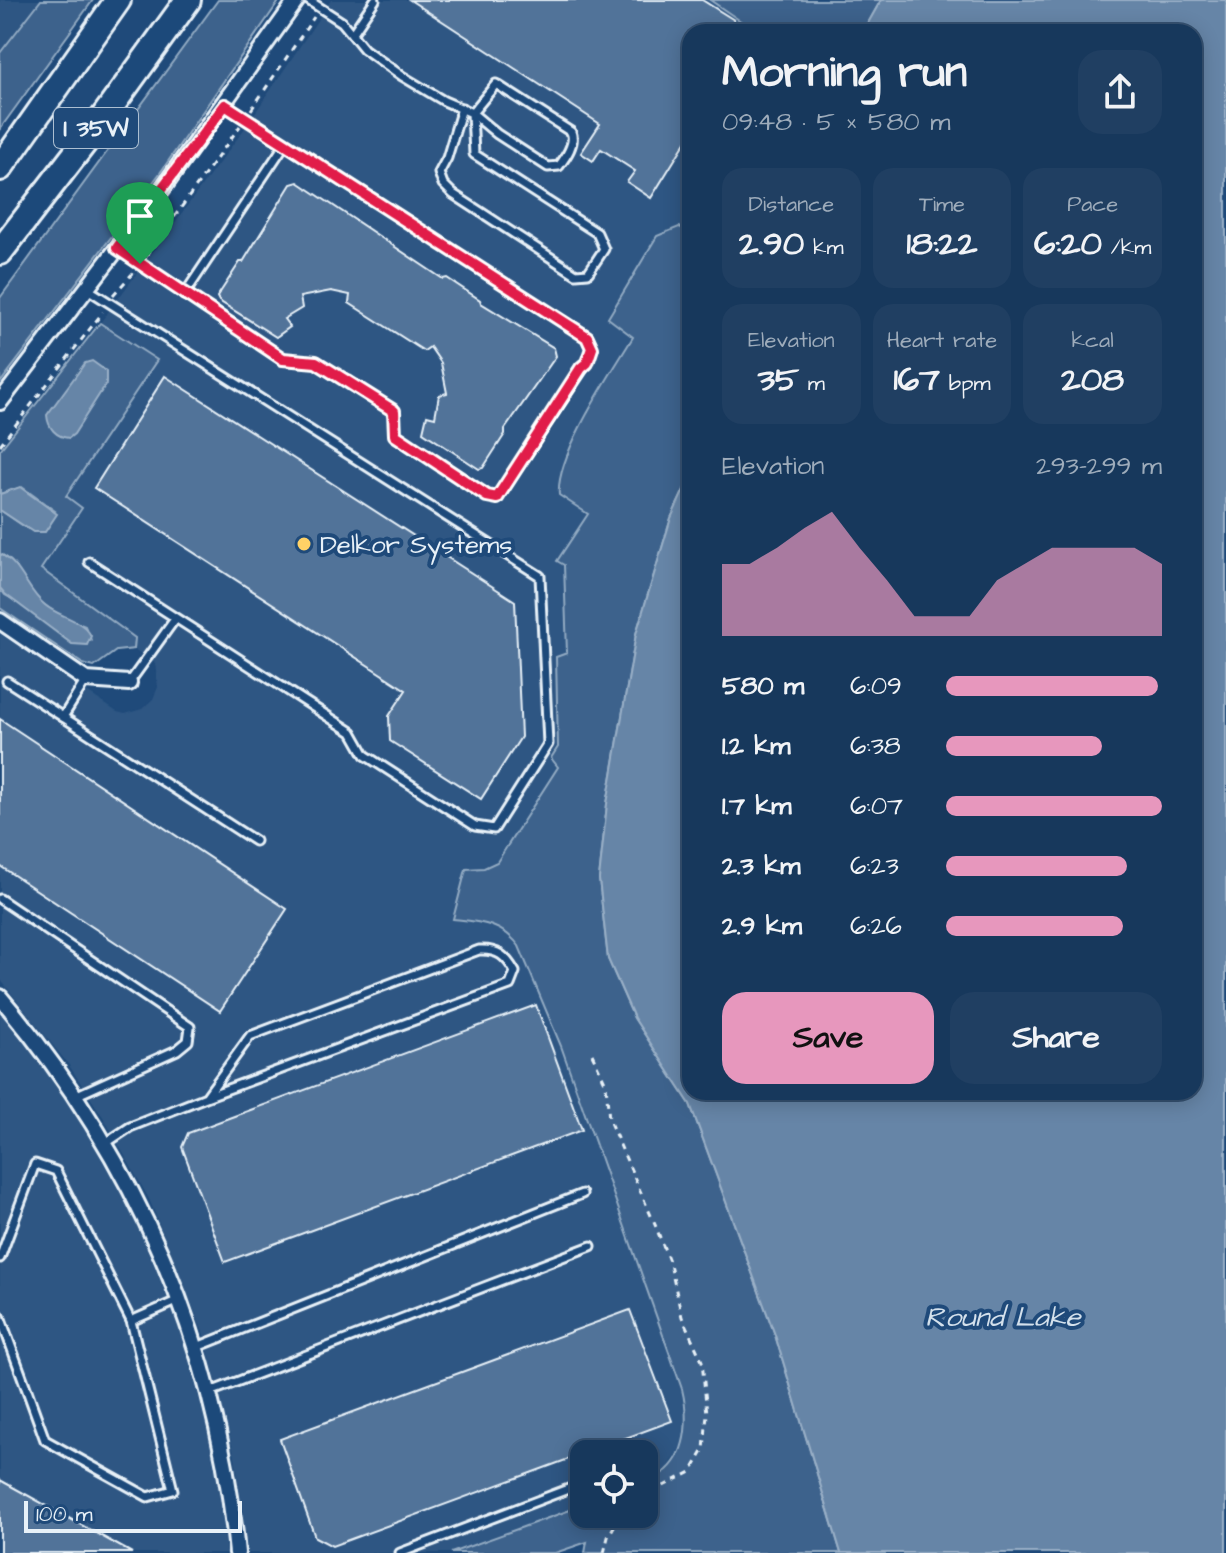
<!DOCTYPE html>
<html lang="en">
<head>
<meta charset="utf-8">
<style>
  :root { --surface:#17385c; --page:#203f62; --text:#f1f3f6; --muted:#9eacbb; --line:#365272; --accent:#e797bd }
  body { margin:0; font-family:"Architects Daughter",sans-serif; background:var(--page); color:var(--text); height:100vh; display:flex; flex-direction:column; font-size:30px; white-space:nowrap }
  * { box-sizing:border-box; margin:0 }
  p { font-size:26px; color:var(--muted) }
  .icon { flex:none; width:44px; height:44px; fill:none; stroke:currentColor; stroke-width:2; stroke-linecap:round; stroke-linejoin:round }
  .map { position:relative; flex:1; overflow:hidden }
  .drawer { position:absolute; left:682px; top:24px; width:520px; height:1076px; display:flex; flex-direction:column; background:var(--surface); border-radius:24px; box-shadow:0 4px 20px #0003,0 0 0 2px var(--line) }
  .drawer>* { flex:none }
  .controls { position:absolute; left:570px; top:1440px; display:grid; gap:16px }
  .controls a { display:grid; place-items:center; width:88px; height:88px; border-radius:16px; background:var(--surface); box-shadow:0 4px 20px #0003,0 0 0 2px var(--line); font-size:40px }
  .scale { position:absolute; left:24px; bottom:20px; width:218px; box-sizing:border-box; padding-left:8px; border:4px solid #e8f1f8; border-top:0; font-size:22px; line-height:28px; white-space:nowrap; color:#e8f1f8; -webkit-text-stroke:6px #1f4a7a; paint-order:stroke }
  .pin { position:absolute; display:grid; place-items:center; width:68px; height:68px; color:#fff; margin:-82px -34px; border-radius:50% 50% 50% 0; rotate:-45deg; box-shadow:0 0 8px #0007 }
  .pin .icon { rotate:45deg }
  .round { display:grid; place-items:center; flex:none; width:84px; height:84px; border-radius:24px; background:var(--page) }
  .headline { display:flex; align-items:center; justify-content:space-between; height:136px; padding:0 40px }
  h1 { font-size:44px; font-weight:700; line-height:60px }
  .figures { display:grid; grid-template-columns:repeat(3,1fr); gap:12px; height:136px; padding:8px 40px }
  .figures div { display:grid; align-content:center; border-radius:20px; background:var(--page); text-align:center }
  .figures b { font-size:34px; font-weight:700 }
  .figures small { font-size:22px; font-weight:400 }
  .figures p { font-size:22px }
  .chart { height:224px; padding:16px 40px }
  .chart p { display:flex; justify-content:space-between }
  .chart svg { width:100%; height:144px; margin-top:8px; fill:var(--accent); opacity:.7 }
  .button { display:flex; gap:16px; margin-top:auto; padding:16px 40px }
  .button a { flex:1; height:92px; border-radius:24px; background:var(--accent); color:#111; font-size:32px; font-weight:700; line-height:92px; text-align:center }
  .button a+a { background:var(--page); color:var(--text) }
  ul { padding:0 40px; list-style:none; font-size:26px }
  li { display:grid; grid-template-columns:128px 96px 1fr; align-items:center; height:60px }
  li i { height:20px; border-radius:10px; background:var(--accent) }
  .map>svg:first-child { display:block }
  .built { fill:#2e5683 }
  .green { fill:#3c628c; stroke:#92aac2; stroke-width:2 }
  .water { fill:#6685a7; stroke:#9ab0c7; stroke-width:2 }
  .building { fill:#517399; stroke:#e8f1f8; stroke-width:2 }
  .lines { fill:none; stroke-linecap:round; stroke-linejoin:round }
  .lane-casing { stroke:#e8f1f8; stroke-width:13 }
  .street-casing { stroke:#e8f1f8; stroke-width:20 }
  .highway-casing { stroke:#e8f1f8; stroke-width:30 }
  .path { stroke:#e8f1f8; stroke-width:3; stroke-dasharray:6 6; stroke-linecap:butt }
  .lane { stroke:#1f4a7a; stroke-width:7 }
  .street { stroke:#1f4a7a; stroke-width:14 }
  .highway { stroke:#1f4a7a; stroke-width:24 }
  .route-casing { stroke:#fff; stroke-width:16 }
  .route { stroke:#e11d48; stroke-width:10 }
  .poi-dot { fill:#ffd166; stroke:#1f4a7a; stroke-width:3 }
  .labels { text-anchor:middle; stroke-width:8; stroke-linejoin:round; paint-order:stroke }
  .shield { fill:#1f4a7a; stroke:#acbfd2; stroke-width:2 }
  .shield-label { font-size:24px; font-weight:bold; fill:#e8f1f8 }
  .poi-label { font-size:26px; fill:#e8f1f8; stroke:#1f4a7a; text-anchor:start }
  .water-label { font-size:28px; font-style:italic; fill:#d4e1ec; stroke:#1f4a7a }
</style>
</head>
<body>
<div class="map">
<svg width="1226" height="1553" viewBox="0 0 1226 1553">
  <rect width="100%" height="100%" fill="#1f4a7a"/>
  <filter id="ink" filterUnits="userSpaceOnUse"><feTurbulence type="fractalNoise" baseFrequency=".0125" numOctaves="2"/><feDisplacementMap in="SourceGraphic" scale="16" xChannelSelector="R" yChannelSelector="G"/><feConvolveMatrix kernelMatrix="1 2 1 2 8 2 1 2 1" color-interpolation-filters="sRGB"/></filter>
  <g filter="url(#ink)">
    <g class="built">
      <path d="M 0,0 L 41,0 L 0,53 Z"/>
      <path d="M 331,0 L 710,0 L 742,23 L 736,32 L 690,32 L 690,231 L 679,227 L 608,319 L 633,337 L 587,414 L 588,514 L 564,565 L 567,654 L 556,657 L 558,767 L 503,854 L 497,862 L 484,868 L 453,919 L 495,926 L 512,936 L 519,946 L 561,1046 L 682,1389 L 686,1426 L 682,1444 L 667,1470 L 644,1483 L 644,1454 L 584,1454 L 584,1505 L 451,1553 L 248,1553 L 235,1457 L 204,1335 L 149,1199 L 103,1117 L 68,1064 L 0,979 L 0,634 L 117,712 L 125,714 L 142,709 L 153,699 L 158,687 L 155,663 L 134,649 L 135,638 L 41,569 L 82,508 L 66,496 L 157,360 L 100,323 L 245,128 Z"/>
      <path d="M 0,1013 L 37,1058 L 77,1116 L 129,1208 L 159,1277 L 183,1339 L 207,1428 L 222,1507 L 226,1553 L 0,1553 Z"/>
    </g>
    <g class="green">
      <path d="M 41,0 L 93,0 L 0,129 L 0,53 Z"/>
      <path d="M 218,0 L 280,0 L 160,173 L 0,383 L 0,298 Z"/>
      <path d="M 710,0 L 881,0 L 863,32 L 736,32 L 742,22 Z"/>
      <path d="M 679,227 L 690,231 L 690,477 L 671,518 L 636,634 L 607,804 L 599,879 L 608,959 L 634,1018 L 690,1104 L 775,1335 L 841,1553 L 585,1553 L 587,1542 L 555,1553 L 451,1553 L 584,1505 L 584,1514 L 644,1514 L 644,1483 C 651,1479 661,1475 667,1470 C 689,1450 688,1414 682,1389 L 561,1046 L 519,946 C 502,923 479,922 453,919 L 466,869 L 484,868 L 497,862 L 558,767 L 551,758 L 558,747 L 556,657 L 567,653 L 564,565 L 557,561 L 588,514 L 559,495 C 555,456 612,372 633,337 L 608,318 L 657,236 Z"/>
      <path d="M 100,323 L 157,360 L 66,496 L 82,508 L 41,569 L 135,638 L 134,649 L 116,651 L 94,667 L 83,664 L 0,608 L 0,588 L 5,595 L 91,640 L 85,626 C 65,618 46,610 32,592 C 21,578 17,562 0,554 L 0,510 L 28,529 L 55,511 L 22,487 L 0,494 L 0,450 Z"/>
    </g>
    <g class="water">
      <path d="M 881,0 L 1226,0 L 1226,1553 L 841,1553 L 775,1335 L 690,1104 L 634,1018 L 608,959 L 599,879 L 607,804 L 636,634 L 671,518 L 690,477 L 690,1092 L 1194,1092 L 1194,32 L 863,32 Z"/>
      <path d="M 92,361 L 106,371 L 106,384 L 74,434 L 69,438 C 56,437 48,428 47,415 L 85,363 Z"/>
      <path d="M 20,487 L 57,514 L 45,532 L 33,532 L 0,510 L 0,494 Z"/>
      <path d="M 0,554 C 21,563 27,591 45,605 C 59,617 84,620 91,636 L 87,645 L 72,644 L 5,594 L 0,588 Z"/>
    </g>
    <g class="building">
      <path d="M 410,0 L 702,0 L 734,20 L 726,32 L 690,32 L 690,135 L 651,198 L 627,182 L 635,171 L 601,149 L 593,161 L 581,153 L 600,124 Z"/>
      <path d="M 298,182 L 443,279 L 447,278 L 480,300 L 481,303 L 554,348 L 556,356 L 505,429 L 505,434 L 483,468 L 479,469 L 423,432 L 427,415 L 435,417 L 439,395 L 447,393 L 441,363 L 430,347 L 424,351 L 349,303 L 350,295 L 331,291 L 300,297 L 302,308 L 284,319 L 290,327 L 276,337 L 219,301 L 217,297 L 240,262 L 243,262 L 291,184 Z"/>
      <path d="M 165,376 L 515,601 L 521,737 L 481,799 L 390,741 L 389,716 L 406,690 L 94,488 Z"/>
      <path d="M 0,719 L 287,909 L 220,1011 L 0,866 Z"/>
      <path d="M 536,1005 L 582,1130 L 225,1262 L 182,1147 L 188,1133 Z"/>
      <path d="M 630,1310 L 672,1421 L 332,1546 L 315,1537 L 280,1439 Z"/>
      <path d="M 0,1480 L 132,1553 L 0,1553 Z"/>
    </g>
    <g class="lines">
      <defs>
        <g id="lane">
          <path d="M 308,0 L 342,22 L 364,49 L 402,76 L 444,101 L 472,113 L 497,134 L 548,167 L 559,166 C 566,157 576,143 571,132 L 496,84 L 472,113 L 474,154 L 597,233 L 604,249 L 588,273 L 576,274 L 453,194 L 443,184 L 439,173 L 447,158 L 462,108"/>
          <path d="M 352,34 L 375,0"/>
          <path d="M 117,248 L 283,359 L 316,362 L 394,411 L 395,435 L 487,496 L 497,498 L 587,363 L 592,348 L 587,337 L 225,105"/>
          <path d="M 86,288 L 540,576 L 548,744 L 494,829 L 475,826 L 365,755 L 352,732 L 89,562"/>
          <path d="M 184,295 L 285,144"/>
          <path d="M 86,680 L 63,717 L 255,841"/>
          <path d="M 7,681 L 63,717"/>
          <path d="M 129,683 L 175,619"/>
          <path d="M 0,899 L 190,1027 L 188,1041 L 177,1050 L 75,1096"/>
          <path d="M 106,1143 L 130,1127 L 206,1097 L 510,985 L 515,972 C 506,956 498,949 479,950 L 250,1036 L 206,1097"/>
          <path d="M 0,1258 L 35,1164 L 56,1171 L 131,1321 L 173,1490 L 148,1497 L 45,1440 L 0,1316"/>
          <path d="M 131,1321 L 179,1300"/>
          <path d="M 197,1347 L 582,1194"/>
          <path d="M 210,1392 L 591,1246"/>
          <path d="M 400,1553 L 584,1483"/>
        </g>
        <g id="street">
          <path d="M 0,402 L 155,199 L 297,0"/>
          <path d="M 0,621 L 86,680 L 129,683"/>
          <path d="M 0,997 C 136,1157 217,1345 237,1553"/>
        </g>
        <g id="highway">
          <path d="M 0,168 L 118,0"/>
          <path d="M 0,252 L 97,126 L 188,0"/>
        </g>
      </defs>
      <use href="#lane" class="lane-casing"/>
      <use href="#street" class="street-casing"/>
      <use href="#highway" class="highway-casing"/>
      <g class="path">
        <path d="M 251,110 L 314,17"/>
        <path d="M 146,256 L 240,126"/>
        <path d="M 113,295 L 134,272"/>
        <path d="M 0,445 L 103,312"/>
        <path d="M 592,1054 L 606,1084 L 609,1120 L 656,1227 L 670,1264 L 682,1317 L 702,1361 L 707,1414 L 704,1450 L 691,1472 L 644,1496"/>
        <path d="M 604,1553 L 608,1537 L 621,1514"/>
      </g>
      <use href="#lane" class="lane"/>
      <use href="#street" class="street"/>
      <use href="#highway" class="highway"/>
    </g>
  </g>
  <g class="lines" filter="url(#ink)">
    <defs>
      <path id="route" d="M 225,105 L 587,337 L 592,348 L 587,363 L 581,368 L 497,498 L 487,496 L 395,435 L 394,411 L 316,362 L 283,359 L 117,248 Z"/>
    </defs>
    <use href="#route" class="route-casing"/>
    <use href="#route" class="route"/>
  </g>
  <circle class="poi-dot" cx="304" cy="544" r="8"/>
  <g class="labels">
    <rect class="shield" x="54" y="108" width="84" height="40" rx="6"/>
    <g class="shield-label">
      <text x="96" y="136">I 35W</text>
    </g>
    <g class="poi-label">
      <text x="320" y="553">Delkor Systems</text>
    </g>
    <g class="water-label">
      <text x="1003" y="1326">Round Lake</text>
    </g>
  </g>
</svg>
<div class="controls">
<a><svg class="icon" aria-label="locate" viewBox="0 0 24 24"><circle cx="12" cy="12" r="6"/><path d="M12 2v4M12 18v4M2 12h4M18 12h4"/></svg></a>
</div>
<div class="scale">100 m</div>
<div class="pin" style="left:140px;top:264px;background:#1e9e55"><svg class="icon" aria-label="arrive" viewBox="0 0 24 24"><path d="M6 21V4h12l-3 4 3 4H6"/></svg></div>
<section class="drawer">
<div class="headline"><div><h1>Morning run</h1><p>09:48 · 5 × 580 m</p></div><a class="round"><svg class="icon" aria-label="share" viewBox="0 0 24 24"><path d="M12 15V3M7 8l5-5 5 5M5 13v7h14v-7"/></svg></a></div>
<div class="figures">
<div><p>Distance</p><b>2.90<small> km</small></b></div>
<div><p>Time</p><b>18:22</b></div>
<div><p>Pace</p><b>6:20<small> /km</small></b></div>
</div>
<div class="figures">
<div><p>Elevation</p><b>35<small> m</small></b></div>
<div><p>Heart rate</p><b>167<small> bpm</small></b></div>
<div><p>kcal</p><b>208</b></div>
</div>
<div class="chart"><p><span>Elevation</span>293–299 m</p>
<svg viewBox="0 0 160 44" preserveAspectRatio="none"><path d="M0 44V22L10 22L20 17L30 11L40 6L50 17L60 27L70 38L80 38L90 38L100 27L110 22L120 17L130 17L140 17L150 17L160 22V44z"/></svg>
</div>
<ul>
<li><b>580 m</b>6:09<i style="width:98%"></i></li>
<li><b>1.2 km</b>6:38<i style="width:72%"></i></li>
<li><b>1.7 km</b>6:07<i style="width:100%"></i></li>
<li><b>2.3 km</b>6:23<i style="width:84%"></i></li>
<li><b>2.9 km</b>6:26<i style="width:82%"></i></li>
</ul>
<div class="button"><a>Save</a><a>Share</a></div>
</section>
</div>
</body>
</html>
